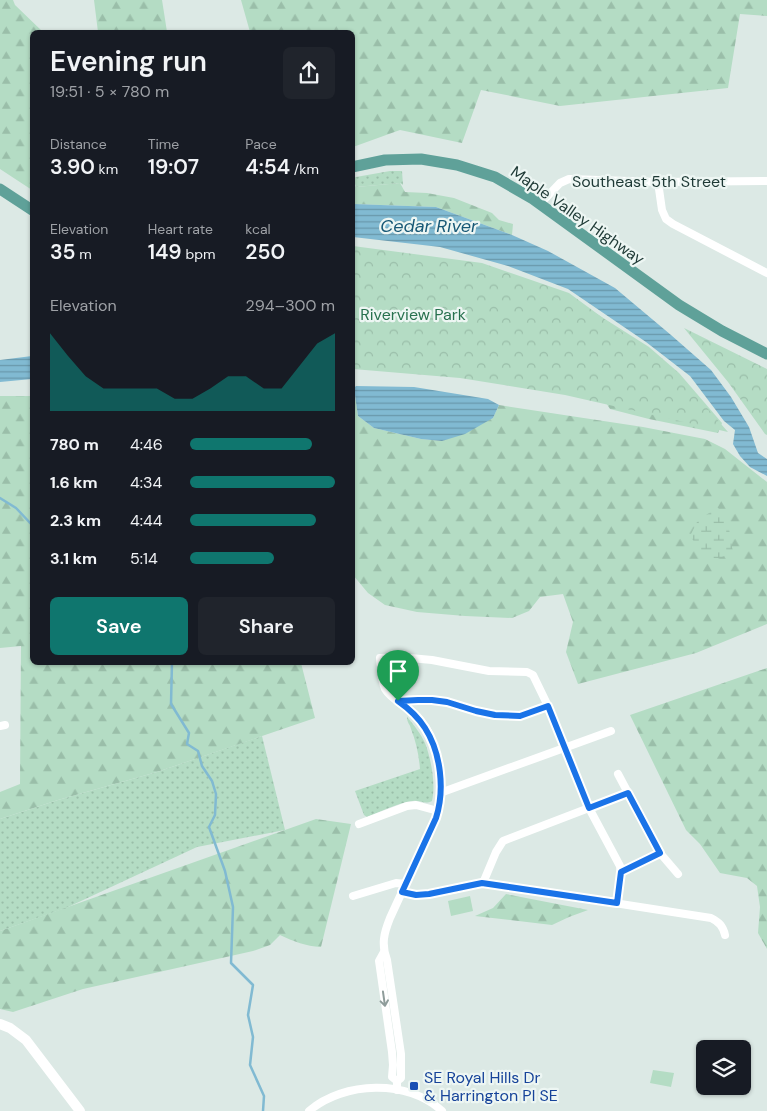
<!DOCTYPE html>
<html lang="en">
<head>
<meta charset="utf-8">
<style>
  :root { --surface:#171b24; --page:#20242c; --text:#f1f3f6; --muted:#9ea1a6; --accent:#0f766e }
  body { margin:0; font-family:"DM Sans",sans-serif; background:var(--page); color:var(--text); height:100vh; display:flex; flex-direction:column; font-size:19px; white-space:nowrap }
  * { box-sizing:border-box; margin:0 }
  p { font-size:16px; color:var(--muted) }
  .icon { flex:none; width:28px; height:28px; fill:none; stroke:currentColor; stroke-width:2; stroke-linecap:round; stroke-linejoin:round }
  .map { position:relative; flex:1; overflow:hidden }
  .panel { position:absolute; left:30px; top:30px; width:325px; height:635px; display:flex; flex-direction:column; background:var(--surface); border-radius:8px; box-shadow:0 1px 4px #0004 }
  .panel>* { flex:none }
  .buttons { position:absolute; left:696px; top:1040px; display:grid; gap:10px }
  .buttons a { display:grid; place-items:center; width:55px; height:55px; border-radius:8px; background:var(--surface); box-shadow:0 1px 4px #0004; font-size:25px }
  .pin { position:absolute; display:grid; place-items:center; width:42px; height:42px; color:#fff; margin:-51px -21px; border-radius:50% 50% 50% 0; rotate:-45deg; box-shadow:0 0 5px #0007 }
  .pin .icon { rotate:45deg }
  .round { display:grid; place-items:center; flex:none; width:52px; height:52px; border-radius:8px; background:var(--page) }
  .overview { display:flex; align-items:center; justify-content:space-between; height:85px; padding:0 20px }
  h1 { font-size:28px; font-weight:600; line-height:38px }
  .figures { display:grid; grid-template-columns:repeat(3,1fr); gap:8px; height:85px; padding:5px 20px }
  .figures div { display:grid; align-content:center }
  .figures b { font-size:21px; font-weight:600 }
  .figures small { font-size:14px; font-weight:400 }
  .figures p { font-size:14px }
  .chart { height:140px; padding:10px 20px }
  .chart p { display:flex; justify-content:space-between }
  .chart svg { width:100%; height:90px; margin-top:5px; fill:var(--accent); opacity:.7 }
  .cta { display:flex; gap:10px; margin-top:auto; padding:10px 20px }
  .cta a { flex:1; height:58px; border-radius:8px; background:var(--accent); color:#fff; font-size:20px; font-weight:600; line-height:58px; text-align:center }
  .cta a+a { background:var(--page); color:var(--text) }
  ul { padding:0 20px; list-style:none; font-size:16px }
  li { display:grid; grid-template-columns:80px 60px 1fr; align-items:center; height:38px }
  li i { height:12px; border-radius:6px; background:var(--accent) }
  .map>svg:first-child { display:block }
  .grass { fill:url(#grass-dots) }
  .forest { fill:url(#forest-firs) }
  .wetland { fill:url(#wetland-marsh) }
  .park { fill:url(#park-crowns) }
  .pitch { fill:#b4dcc4 }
  .water { fill:url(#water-rules) }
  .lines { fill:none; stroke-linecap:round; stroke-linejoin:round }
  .stream { stroke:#81bad2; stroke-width:2.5 }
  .street { stroke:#fff; stroke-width:8 }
  .secondary { stroke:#fff; stroke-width:10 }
  .primary { stroke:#5fa199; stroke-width:11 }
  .oneway { stroke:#8e9c9a }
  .route-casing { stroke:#fff; stroke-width:10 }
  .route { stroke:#1a73e8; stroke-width:6 }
  .transit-dot { fill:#1a4fb4; stroke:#edf6f3; stroke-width:2 }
  .labels { text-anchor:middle; stroke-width:4.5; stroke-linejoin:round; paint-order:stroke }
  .street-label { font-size:16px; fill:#1e3935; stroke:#edf6f3 }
  .park-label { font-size:16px; fill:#27714e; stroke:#edf6f3 }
  .transit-label { font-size:16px; fill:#164399; stroke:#edf6f3; text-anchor:start }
  .water-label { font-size:18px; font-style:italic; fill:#175876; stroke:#edf6f3 }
</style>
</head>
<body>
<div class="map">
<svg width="767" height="1111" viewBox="0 0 767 1111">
  <defs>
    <pattern id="grass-dots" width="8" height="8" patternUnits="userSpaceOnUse" patternTransform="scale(1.25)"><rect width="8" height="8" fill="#b4dcc4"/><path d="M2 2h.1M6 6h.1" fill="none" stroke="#9abea9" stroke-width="1.8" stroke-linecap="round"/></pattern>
    <pattern id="forest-firs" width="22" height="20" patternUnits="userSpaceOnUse" patternTransform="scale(1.25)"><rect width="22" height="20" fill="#b4dcc4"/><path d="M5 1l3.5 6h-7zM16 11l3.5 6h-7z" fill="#9abea9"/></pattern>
    <pattern id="wetland-marsh" width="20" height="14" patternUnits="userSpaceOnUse" patternTransform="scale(1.25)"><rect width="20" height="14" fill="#b4dcc4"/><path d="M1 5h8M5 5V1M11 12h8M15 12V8" fill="none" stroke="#9abea9"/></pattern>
    <pattern id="park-crowns" width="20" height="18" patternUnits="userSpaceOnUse" patternTransform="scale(1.25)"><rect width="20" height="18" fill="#b4dcc4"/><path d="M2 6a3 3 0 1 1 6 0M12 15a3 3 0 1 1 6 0" fill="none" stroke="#9abea9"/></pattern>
    <pattern id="water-rules" width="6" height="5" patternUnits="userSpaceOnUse" patternTransform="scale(1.25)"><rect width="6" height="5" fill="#81bad2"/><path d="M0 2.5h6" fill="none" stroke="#6998ab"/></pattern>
  </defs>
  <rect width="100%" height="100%" fill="#dce9e5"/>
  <g class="grass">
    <path d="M 390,171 L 402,171 L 403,185 L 400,183 L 356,187 L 353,178 L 356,177 Z"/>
    <path d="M 407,717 C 414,725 421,734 425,743 C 431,758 436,785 432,801 C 425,805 420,800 413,801 C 400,802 380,812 367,817 L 364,815 L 355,791 L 420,769 C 419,756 416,741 411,729 C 410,724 407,723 407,717 Z"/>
    <path d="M 262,736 L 285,830 L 197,847 L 66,908 L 0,931 L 0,819 L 58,800 L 157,772 Z"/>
  </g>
  <g class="forest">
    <path d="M 0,0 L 13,0 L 15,5 L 43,32 L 32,32 L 32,190 L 0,169 Z"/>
    <path d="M 94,0 L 162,0 L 167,32 L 98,32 Z"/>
    <path d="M 241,0 L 767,0 L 767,16 L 740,14 L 728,88 L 560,106 L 481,90 L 462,143 L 400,130 L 353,147 L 352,32 L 250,32 Z"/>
    <path d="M 352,180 L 356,187 L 400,183 L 405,192 L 427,193 L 454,198 L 492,213 L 499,220 L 513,224 L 512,235 L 436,207 L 353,204 Z"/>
    <path d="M 567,295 L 649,347 L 679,373 L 722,423 L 718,433 L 649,419 L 610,409 L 601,395 Z"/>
    <path d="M 353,388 L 354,388 L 358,416 L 374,428 L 421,439 L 442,441 L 493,418 L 499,405 L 643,427 L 705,439 L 725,449 L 767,482 L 767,624 L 696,653 L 578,684 L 566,652 L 573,622 L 563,594 L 540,597 L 529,611 L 512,618 L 465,616 L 417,612 L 385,605 L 368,593 L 353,575 Z"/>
    <path d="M 0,396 L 32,396 L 32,662 L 301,663 L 315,718 L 157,772 L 58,800 L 0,819 L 0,792 L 20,784 L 21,646 L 0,648 Z"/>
    <path d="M 767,668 L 767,949 L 758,933 L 760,907 L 757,886 L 747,878 L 720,873 L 700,844 L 686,830 L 630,715 Z"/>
    <path d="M 316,819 L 351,824 L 321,947 C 305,946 295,942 280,935 L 270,945 L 253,951 L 83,989 L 13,1012 L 0,1009 L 0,931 Z"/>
    <path d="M 506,894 L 588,910 L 569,917 L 552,925 L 475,916 L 493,908 Z"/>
  </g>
  <path class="wetland" d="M 717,507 L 727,517 L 733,552 L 709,563 L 690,536 L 697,522 Z"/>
  <g class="park">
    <path d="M 353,246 L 482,263 L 569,293 L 675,371 L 728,432 L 565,395 L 460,378 L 353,369 Z"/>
    <path d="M 684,328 L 767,369 L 767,435 L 765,434 L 728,382 Z"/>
  </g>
  <g class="pitch">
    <path d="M 470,896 L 473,911 L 451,916 L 448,901 Z"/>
    <path d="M 653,1070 L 674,1073 L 671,1087 L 650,1083 Z"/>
  </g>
  <g class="water">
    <path d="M 353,204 L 436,207 L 512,235 L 548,251 L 615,288 L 671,335 L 711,370 L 731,397 L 749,427 L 758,453 L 767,459 L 767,476 L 750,467 L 740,456 L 733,444 L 735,430 L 724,421 L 690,376 L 646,342 L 568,289 L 508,266 L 440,247 L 353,237 Z"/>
    <path d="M 32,356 L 32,379 L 0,382 L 0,360 Z"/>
    <path d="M 356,386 L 414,387 L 488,399 L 499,405 L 493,418 L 465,434 L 442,441 L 421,439 L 374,428 L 358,416 L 354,388 Z"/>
  </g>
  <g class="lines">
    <g class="stream">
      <path d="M 0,498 L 16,508 L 32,525"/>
      <path d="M 172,662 L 171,704 L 189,733 L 187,744 L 198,751 L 202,766 L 212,781 L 216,794 L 215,815 L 209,827 L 225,871 L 233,907 L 231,963 L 253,985 L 248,1015 L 253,1037 L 250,1065 L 264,1096 L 263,1111"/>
    </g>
    <g class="street">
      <path d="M 658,182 L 662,210 L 666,219 L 673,224 L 767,273"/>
      <path d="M 540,204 L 560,183 L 569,179 L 658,182 L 767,181"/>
      <path d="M 398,701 L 432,700 L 447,702 L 476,711 L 495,715 L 519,716 L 548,706"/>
      <path d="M 0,726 L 5,725"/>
      <path d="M 618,774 L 660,853 L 678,874"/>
      <path d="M 440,793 L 611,731"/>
      <path d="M 359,824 L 407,806 L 416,805 L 438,811"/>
      <path d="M 621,872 L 660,853"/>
      <path d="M 483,883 L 496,852 L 503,841 L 628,793"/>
      <path d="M 402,892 L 416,895 L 429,894 L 457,889 L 479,883 L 492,884 L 711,918 C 719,922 723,926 725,935"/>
      <path d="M 353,896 L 396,883 L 406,884"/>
      <path d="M 384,952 L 379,961 L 392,1052 L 393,1065 L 392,1077 L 397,1081"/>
      <path d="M 397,1090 L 397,1081 L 401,1078 L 401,1054 L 387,960 C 381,944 384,933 390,918 L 436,818 C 446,785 440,742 417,716 C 407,706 392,701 385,689 C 381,680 381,668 380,658 L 399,657 L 432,660 L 489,671 L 527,672 L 533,675 L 548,706 L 589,808 L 620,866 C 622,878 619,891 617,903"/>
      <path d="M 309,1111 C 344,1081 408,1079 442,1111"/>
    </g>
    <path class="secondary" d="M 0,1024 L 10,1028 L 26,1040 L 80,1111"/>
    <g class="primary">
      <path d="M 352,167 L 385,160 L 421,159 L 457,165 L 495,177 L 533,199 L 679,305 L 722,331 L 767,354"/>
      <path d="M 0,189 L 32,210"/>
    </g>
  </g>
  <defs><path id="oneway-shaft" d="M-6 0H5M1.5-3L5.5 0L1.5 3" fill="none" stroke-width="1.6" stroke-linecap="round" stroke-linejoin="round" transform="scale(1.25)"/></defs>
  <use class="oneway" href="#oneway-shaft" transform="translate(384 999) rotate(82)"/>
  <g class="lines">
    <defs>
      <path id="route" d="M 418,700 L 432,700 L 447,702 L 476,711 L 495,715 L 520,716 L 548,706 L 589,808 L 628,793 L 660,853 L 621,872 L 617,903 L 482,883 L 429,894 L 416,895 L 402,892 L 436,818 C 445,790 441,753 425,728 C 418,717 408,708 398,701 Z"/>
    </defs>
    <use href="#route" class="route-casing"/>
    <use href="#route" class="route"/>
  </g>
  <rect class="transit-dot" x="409" y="1081" width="10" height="10" rx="2.5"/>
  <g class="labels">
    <g class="street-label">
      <text x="649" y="187">Southeast 5th Street</text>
      <text transform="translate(578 215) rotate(35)" y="6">Maple Valley Highway</text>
    </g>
    <g class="park-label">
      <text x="413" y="320">Riverview Park</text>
    </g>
    <g class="transit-label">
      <text x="424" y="1083">SE Royal Hills Dr<tspan x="424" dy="18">&amp; Harrington Pl SE</tspan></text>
    </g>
    <g class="water-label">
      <text x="429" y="232">Cedar River</text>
    </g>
  </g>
</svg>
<div class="buttons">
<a><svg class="icon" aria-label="layers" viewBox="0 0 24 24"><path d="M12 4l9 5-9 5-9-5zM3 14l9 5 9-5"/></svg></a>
</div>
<div class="pin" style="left:398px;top:701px;background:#1e9e55"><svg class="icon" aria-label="arrive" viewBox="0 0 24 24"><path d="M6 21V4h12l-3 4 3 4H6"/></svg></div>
<section class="panel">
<div class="overview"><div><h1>Evening run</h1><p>19:51 · 5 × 780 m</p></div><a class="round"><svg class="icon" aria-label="share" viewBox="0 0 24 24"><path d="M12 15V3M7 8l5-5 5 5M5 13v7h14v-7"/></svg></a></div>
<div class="figures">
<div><p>Distance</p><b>3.90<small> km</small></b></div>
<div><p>Time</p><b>19:07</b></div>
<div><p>Pace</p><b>4:54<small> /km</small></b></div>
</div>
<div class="figures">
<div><p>Elevation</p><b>35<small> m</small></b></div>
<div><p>Heart rate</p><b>149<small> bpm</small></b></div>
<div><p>kcal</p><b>250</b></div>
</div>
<div class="chart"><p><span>Elevation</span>294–300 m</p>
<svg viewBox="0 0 160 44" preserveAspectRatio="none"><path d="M0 44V6L10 17L20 27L30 33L40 33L50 33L60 33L70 38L80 38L90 33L100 27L110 27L120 33L130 33L140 22L150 11L160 6V44z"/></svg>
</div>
<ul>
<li><b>780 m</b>4:46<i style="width:84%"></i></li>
<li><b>1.6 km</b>4:34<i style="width:100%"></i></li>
<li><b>2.3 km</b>4:44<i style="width:87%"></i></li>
<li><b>3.1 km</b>5:14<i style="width:58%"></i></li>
</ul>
<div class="cta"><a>Save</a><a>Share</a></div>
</section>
</div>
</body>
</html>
